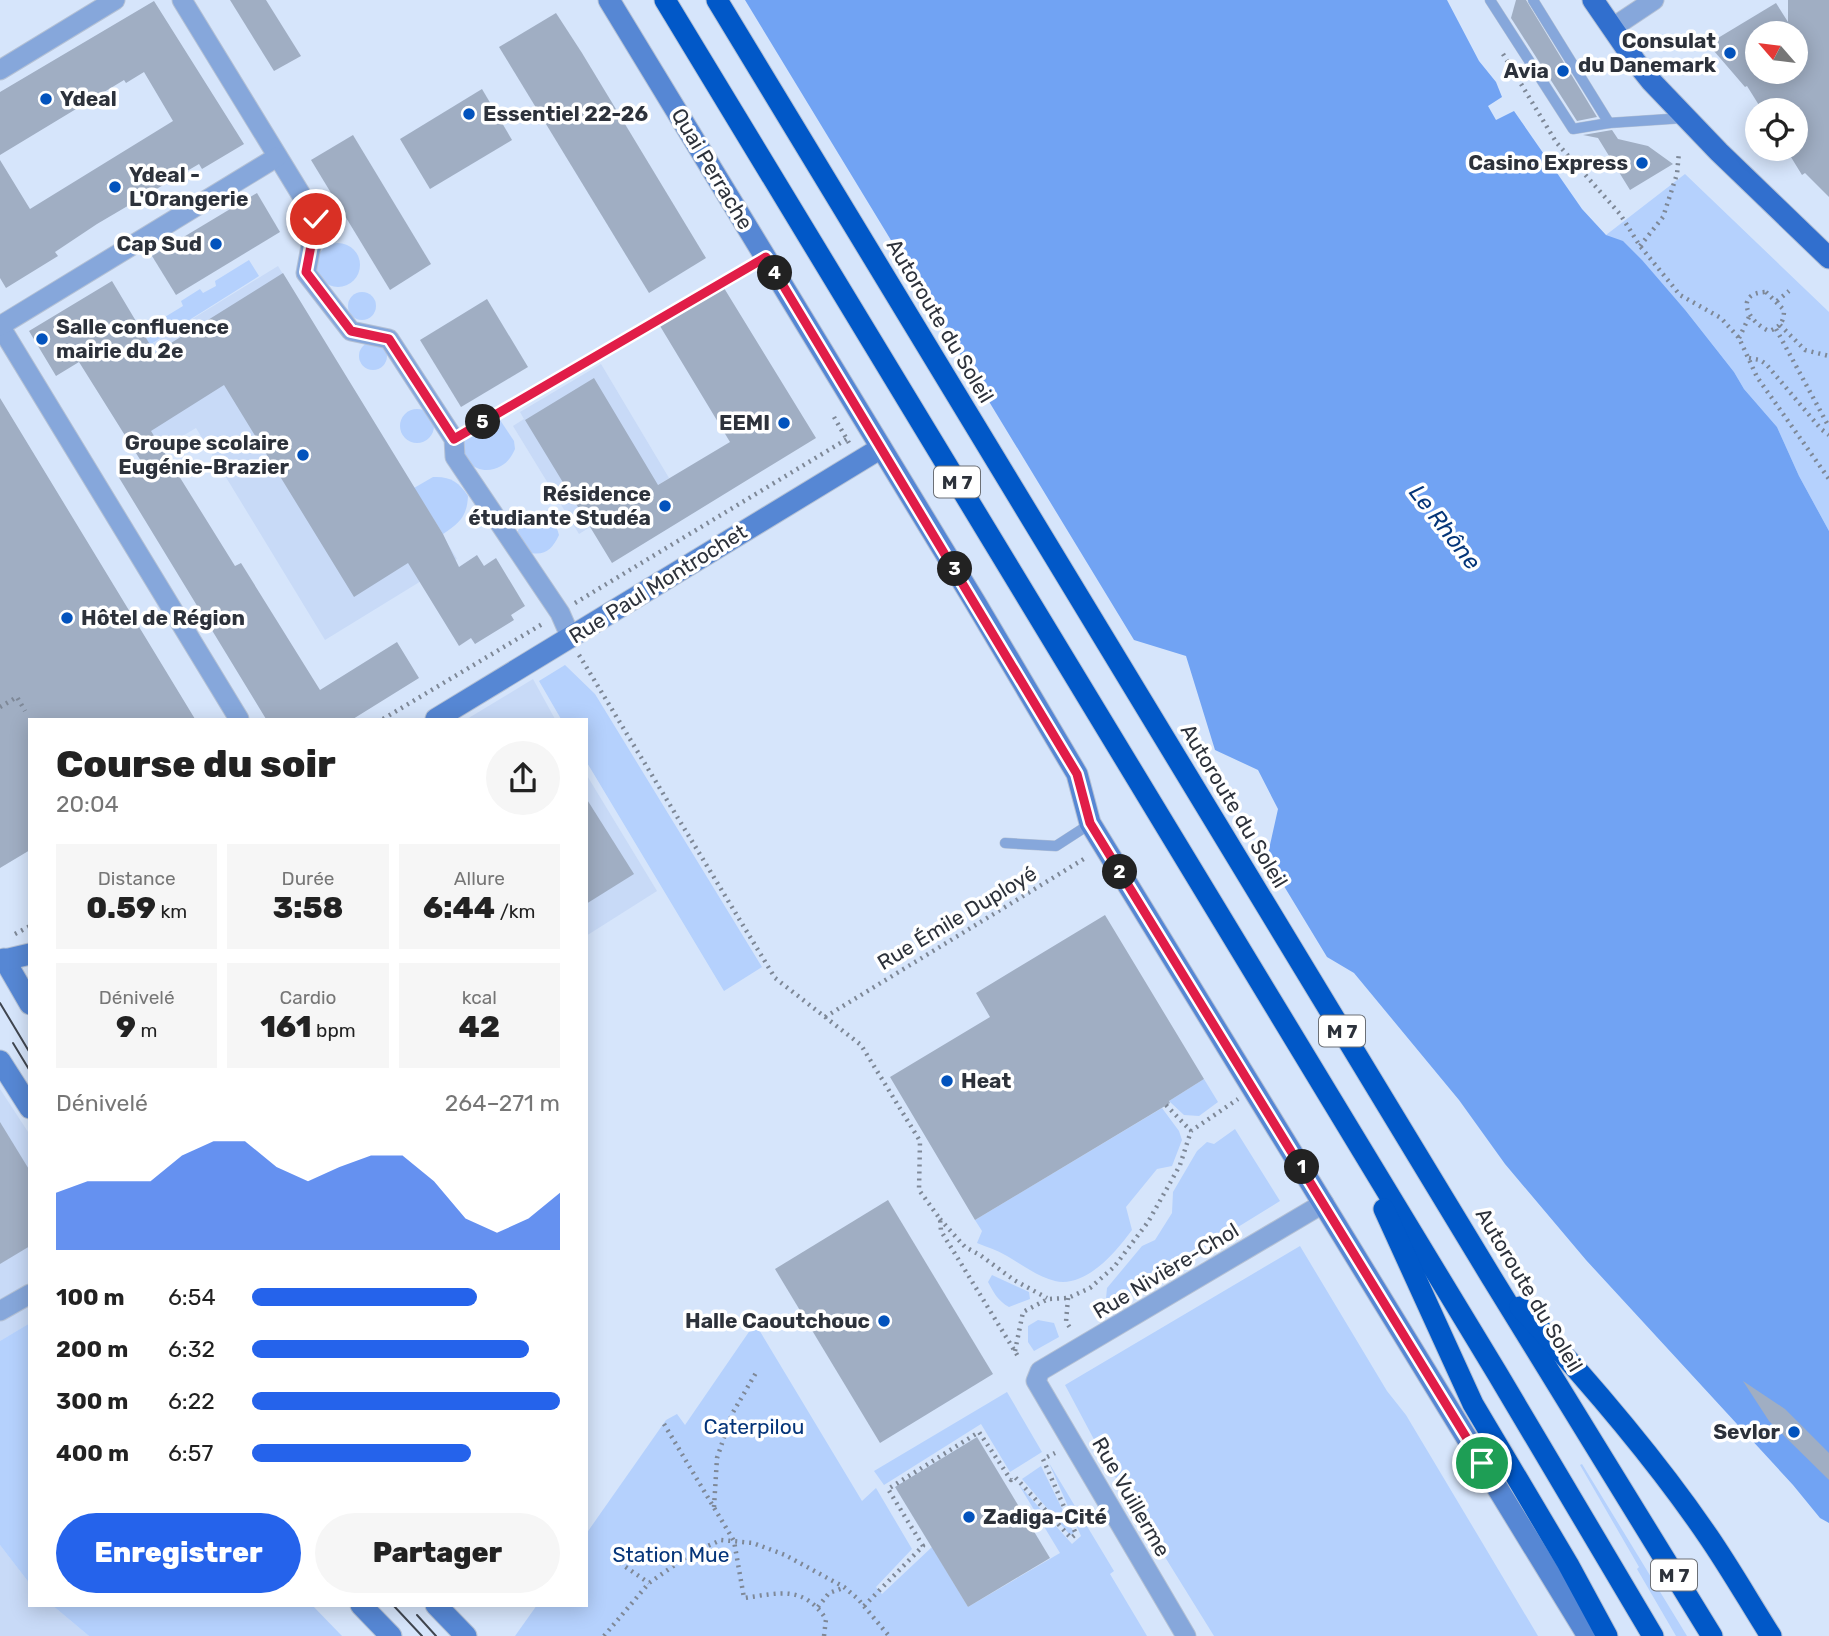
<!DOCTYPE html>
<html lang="fr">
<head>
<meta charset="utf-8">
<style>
  :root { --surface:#fff; --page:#f6f6f6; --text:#222; --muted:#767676; --accent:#2563eb }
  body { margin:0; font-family:Rubik,sans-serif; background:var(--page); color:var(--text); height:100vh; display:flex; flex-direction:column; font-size:26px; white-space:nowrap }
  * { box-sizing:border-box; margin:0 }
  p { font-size:23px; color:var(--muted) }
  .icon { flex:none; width:38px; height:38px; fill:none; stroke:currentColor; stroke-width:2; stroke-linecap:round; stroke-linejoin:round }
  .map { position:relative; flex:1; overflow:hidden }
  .sheet { position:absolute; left:28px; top:718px; width:560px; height:889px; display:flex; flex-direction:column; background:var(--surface); border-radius:0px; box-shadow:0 4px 18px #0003 }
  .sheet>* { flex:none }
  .needle { width:46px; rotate:298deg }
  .buttons { position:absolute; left:1745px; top:21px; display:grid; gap:14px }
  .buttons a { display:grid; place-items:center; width:63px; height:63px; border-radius:50%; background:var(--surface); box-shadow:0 4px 18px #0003; font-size:35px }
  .pin { position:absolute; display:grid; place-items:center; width:60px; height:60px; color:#fff; margin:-30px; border:4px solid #fff; border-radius:50%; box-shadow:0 2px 7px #0007 }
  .km { position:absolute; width:35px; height:35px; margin:-18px; border-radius:50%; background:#222; color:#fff; font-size:19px; line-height:35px; text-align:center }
  .round { display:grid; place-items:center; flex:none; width:74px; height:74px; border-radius:37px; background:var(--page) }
  .head { display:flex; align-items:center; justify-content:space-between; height:119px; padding:0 28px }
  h1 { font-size:38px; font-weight:800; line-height:52px }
  .figures { display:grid; grid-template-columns:repeat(3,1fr); gap:10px; height:119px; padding:7px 28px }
  .figures div { display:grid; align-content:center; border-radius:0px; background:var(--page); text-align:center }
  .figures b { font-size:30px; font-weight:800 }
  .figures small { font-size:19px; font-weight:400 }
  .figures p { font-size:19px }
  .chart { height:196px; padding:14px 28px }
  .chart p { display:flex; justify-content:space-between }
  .chart svg { width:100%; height:126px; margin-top:7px; fill:var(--accent); opacity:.7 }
  .primary-button { display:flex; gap:14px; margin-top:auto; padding:14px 28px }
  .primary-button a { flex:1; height:80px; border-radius:42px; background:var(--accent); color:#fff; font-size:28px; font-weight:800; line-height:80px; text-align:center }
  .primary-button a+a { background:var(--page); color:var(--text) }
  ul { padding:0 28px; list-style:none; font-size:23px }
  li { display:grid; grid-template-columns:112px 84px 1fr; align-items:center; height:52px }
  li i { height:18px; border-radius:9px; background:var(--accent) }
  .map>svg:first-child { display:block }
  .built { fill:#c8daf7 }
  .green { fill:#b5d1fd }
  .water { fill:#71a3f3 }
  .building { fill:#a0aec3; fill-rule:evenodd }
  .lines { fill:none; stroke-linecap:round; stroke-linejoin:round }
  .lane-casing { stroke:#b4c1d5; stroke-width:11 }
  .street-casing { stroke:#b4c1d5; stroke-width:21 }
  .secondary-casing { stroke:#b4c1d5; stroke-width:23 }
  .primary-casing { stroke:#b4c1d5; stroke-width:23 }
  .highway-casing { stroke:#b4c1d5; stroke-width:23 }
  .path { stroke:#7e8897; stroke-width:4.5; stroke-dasharray:2 5; stroke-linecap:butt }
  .lane { stroke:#86a7db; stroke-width:10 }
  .street { stroke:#86a7db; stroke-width:19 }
  .secondary { stroke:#5687d4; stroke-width:21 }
  .primary { stroke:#316fce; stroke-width:21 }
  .highway { stroke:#0158c8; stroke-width:21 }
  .tram { stroke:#404650; stroke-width:2 }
  .route-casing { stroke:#fff; stroke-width:14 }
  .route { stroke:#e11d48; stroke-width:9 }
  .poi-dot { fill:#0353bd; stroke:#fff; stroke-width:2.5 }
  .labels { text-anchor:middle; stroke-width:7; stroke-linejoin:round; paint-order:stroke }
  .shield { fill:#fff; stroke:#6c7076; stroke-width:2 }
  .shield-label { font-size:19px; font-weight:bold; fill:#2d323b }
  .poi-label { font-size:21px; font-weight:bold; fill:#2d323b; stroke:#fff; text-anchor:end }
  .street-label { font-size:21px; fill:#2d323b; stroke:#fff }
  .park-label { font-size:21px; fill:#05357a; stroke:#fff }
  .water-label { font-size:23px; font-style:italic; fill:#043579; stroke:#fff }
</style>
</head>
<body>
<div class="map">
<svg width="1829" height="1636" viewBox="0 0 1829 1636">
  <rect width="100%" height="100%" fill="#d6e5fb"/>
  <g class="built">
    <path d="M 278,266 L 457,559 L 325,640 L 196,428 L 141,461 L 92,381 Z"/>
    <path d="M 601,364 L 669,478 L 579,534 L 513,426 L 524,419 L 520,412 Z"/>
    <path d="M 533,679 L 555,719 L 467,719 Z"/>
    <path d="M 586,774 L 657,891 L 586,936 Z"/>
    <path d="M 0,1089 L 30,1135 L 30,1323 L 0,1341 Z"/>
    <path d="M 0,1545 L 30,1584 L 30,1605 L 52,1605 L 89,1636 L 0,1636 Z"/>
  </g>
  <g class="green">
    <path d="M 1685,174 L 1829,312 L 1829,531 L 1799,476 L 1777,427 L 1744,389 L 1734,372 L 1686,311 L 1606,235 Z"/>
    <circle cx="338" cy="265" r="22"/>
    <path d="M 249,260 L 259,276 L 94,380 L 86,365 L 183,306 L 181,301 L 200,289 L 203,293 L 216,286 L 215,281 Z"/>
    <circle cx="362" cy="306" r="14"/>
    <circle cx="373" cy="356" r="14"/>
    <circle cx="417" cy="426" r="17"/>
    <path d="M 498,417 L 514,441 L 515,449 C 512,456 508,462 501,466 C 480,478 458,461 462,438 Z"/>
    <path d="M 433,477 C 450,476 459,482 468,496 C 467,517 459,523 443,534 L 414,488 Z"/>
    <path d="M 538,512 C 550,517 556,523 559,535 C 552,550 544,557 527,552 L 517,534 C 520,523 527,516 538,512 Z"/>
    <path d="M 565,665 L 595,694 L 762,967 L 724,991 L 586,761 L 586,719 L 561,719 L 539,681 Z"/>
    <path d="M 1204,1079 L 1218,1102 L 1199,1116 L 1184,1115 L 1169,1101 Z"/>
    <path d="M 1162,1108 L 1179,1131 L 1182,1140 L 1172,1166 L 1157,1169 L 1126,1207 L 1132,1230 C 1116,1252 1086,1288 1055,1281 C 1038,1277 1021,1264 1007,1256 C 997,1250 987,1247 977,1243 L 982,1231 L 975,1220 Z"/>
    <path d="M 1235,1129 L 1280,1201 L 1105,1309 L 1107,1288 L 1142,1246 L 1155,1240 L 1172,1213 L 1173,1192 L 1197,1151 L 1207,1142 L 1214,1144 Z"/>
    <path d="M 1300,1246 L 1387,1391 L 1406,1415 L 1538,1636 L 1214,1636 L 1106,1462 L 1065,1385 Z"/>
    <path d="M 992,1275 L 1029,1292 L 1030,1299 L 1009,1307 C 998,1301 994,1293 988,1282 Z"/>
    <path d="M 1038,1320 L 1054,1323 L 1059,1337 L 1034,1351 L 1028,1342 L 1028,1326 Z"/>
    <path d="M 30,1323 L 30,1584 L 0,1545 L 0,1341 Z"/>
    <path d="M 755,1323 L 862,1501 L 876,1488 L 912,1549 L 876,1587 L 882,1594 L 932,1547 L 968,1607 L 1060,1553 L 1019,1485 L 1072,1544 L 1081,1536 L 1049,1463 L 1114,1571 L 1110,1574 L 1147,1636 L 515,1636 L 537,1605 L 586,1605 L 586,1534 L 666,1420 L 677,1414 L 685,1425 Z"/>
    <path d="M 1007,1392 L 1042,1452 L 1010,1472 L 981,1424 L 884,1485 L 874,1471 Z"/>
    <path d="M 1582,1464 L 1687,1636 L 1676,1636 L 1637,1569 L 1639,1567 L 1580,1465 Z"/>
    <path d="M 1041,1466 L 1074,1533 L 1070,1535 L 1022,1479 Z"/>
    <path d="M 52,1605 L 312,1605 L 342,1636 L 89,1636 Z"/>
  </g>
  <path class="water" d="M 745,0 L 1447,0 L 1479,61 L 1496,82 L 1502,97 L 1488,106 L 1496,120 L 1514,111 L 1582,209 L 1606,235 L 1623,241 L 1642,260 L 1686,311 L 1734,372 L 1744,389 L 1777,427 L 1799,476 L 1829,531 L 1829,1523 L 1820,1518 L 1793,1485 L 1586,1260 L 1505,1164 L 1459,1100 L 1354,973 L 1327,957 L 1267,858 L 1278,809 L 1258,770 L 1215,750 L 1186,656 L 1134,640 Z"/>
  <g class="building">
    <path d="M 230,0 L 266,0 L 301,56 L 274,71 Z"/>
    <path d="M 1516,0 L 1526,0 L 1597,117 L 1577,121 L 1511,18 Z"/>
    <path d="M 1788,0 L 1829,0 L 1829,197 L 1805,173 L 1802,175 L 1786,149 L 1796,149 L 1796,110 L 1762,110 L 1747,86 L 1745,87 L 1708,44 L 1776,3 L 1788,22 ZM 1757,33 L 1796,33 L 1796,72 L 1757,72 Z"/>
    <path d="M 154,1 L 244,144 L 202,169 L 199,164 L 97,224 L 55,252 L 58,256 L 6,288 L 0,278 L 0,160 L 30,209 L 173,121 L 144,72 L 126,83 L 124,80 L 0,155 L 0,92 Z"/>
    <path d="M 556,13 L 582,53 L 706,258 L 649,293 L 499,47 Z"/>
    <path d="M 482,89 L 512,140 L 430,189 L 400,139 Z"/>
    <path d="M 1612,130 L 1618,139 L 1648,146 L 1673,164 L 1630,190 L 1598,138 L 1583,135 Z"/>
    <path d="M 353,135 L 431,264 L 390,290 L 311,160 Z"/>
    <path d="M 257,193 L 280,232 L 176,295 L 152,256 Z"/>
    <path d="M 283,273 L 443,534 L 459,567 L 477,555 L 484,566 L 496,558 L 525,606 L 511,615 L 514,620 L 475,644 L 471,638 L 459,646 L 408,563 L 354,597 L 224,385 L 151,431 L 235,566 L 241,563 L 320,690 L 397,642 L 419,678 L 353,719 L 266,719 L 118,476 L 141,461 L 79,362 L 56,376 L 29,331 L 112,281 L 155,353 Z"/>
    <path d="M 724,288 L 816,438 L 612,563 L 525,420 L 594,378 L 658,485 L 730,442 L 660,326 Z"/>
    <path d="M 487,299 L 528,367 L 461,407 L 420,340 Z"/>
    <path d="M 0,398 L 195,719 L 30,719 L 30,850 L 0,868 Z"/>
    <path d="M 586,798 L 634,874 L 586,904 Z"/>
    <path d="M 1105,915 L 1204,1079 L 1169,1101 L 1170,1103 L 975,1220 L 890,1077 L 990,1017 L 976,993 Z"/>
    <path d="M 0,1122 L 30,1171 L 30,1246 L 0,1264 Z"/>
    <path d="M 888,1200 L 993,1374 L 880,1443 L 775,1269 Z"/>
    <path d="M 1743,1381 L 1785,1409 L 1829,1453 L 1829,1480 L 1769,1421 Z"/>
    <path d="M 977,1437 L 1050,1558 L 968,1607 L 895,1487 Z"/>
  </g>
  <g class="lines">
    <defs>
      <g id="lane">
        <path d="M 1490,0 L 1573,129 L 1609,123"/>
        <path d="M 1533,0 L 1609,123 L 1684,118"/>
        <path d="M 1005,843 L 1056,846 L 1090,824"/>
      </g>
      <g id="street">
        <path d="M 182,0 L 316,219 L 306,273 L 351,331 L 389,339 L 454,439 L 455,457 L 560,613 L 571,638"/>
        <path d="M 1612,28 L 1654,0"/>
        <path d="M 0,70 L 115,0"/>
        <path d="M 0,326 L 239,719"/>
        <path d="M 0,326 L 277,157"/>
        <path d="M 0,1311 L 30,1294"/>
        <path d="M 1186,1636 L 1036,1381 L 1040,1371 L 1324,1203"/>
      </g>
      <g id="secondary">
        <path d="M 609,0 L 975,602 L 1077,774 L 1090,823 L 1588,1636"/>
        <path d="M 436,719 L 881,448"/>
        <path d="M 4,959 L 30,1004"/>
        <path d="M 0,961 L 30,954"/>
        <path d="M 0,1061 L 30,1108"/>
        <path d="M 361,1605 L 391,1636"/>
        <path d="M 436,1605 L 466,1636"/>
      </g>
      <path id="primary" d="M 1593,0 L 1635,61 L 1651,81 L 1719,152 L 1829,258"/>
      <g id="highway">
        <path d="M 665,0 L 1497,1373 L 1653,1636"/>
        <path d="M 717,0 L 1490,1275 L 1712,1636"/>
        <path d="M 1384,1209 L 1473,1404 L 1568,1564 L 1607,1636"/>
        <path d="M 1520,1307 C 1587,1379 1652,1454 1708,1536 C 1730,1568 1750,1603 1771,1636"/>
      </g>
    </defs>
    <use href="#lane" class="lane-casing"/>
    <use href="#street" class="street-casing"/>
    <use href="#secondary" class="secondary-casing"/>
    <use href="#primary" class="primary-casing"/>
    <use href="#highway" class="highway-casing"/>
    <g class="path">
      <path d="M 1503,54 L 1556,142 L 1620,214 L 1640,246 L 1680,295 L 1721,318 L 1739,338 L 1757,377 L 1829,479"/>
      <path d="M 1640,246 L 1663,217 L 1677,174 L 1679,152"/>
      <path d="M 1766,292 L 1784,310 C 1784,322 1780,327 1769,331 C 1748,322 1733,293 1766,292 Z"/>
      <path d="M 1777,301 L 1789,291"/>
      <path d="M 1780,325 L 1805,350 L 1829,356"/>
      <path d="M 1776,329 L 1829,427"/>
      <path d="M 1739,338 L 1749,317"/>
      <path d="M 1749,358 L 1760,360 L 1766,364 L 1821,429 L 1829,435"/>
      <path d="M 834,417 L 849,443"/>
      <path d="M 469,430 L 749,267"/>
      <path d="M 575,603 L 847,439"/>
      <path d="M 579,655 L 775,978 L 861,1045 L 920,1141 L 919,1190 L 940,1219 L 941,1231 L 1019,1358"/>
      <path d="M 0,707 L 17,697 L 25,711"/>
      <path d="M 383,719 L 544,623"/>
      <path d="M 15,934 L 30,926"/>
      <path d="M 825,1017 L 1087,857"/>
      <path d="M 1166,1105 L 1191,1131"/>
      <path d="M 940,1219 L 965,1247 L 980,1255 L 1014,1280 L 1047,1298"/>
      <path d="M 1068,1298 L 1066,1322 L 1071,1329"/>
      <path d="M 1015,1351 L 1023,1312 L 1048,1299 L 1068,1298 L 1090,1288 L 1114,1267 L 1148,1222 L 1170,1183 L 1180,1165 L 1191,1131 L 1238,1099"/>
      <path d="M 664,1424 L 734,1541 L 744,1598 C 780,1593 803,1585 826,1619 L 824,1636"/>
      <path d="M 714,1507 L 717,1458 L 732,1414 L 757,1371"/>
      <path d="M 614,1559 L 649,1583"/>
      <path d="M 864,1606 L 923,1546 L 888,1489 L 979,1432 L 1011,1480 L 1015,1477 L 1071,1538 L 1076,1534 L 1043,1459 L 1055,1453"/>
      <path d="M 818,1607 L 829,1593 L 843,1588"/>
      <path d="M 604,1636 L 649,1583 L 692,1553 L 721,1540 L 753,1543 L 785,1555 L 844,1587 L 858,1599 L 889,1636"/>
    </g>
    <use href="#lane" class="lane"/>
    <use href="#street" class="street"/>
    <use href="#secondary" class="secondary"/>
    <use href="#primary" class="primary"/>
    <use href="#highway" class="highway"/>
    <g class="tram">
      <path d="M 0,1003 L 30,1053"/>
      <path d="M 13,1043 L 30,1071"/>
      <path d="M 393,1605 L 422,1636"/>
      <path d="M 417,1615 L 436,1636"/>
    </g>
  </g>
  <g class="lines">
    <defs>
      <path id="route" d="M 316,219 L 306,272 L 351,331 L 389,339 L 454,439 L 766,257 L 1077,774 L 1090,823 L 1482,1463"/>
    </defs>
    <use href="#route" class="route-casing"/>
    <use href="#route" class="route"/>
  </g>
  <g class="poi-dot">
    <circle cx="1730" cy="53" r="7"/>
    <circle cx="1563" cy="71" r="7"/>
    <circle cx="46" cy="99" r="7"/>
    <circle cx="469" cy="114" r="7"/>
    <circle cx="1642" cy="163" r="7"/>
    <circle cx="115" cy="187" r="7"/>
    <circle cx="216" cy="244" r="7"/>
    <circle cx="42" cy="339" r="7"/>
    <circle cx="784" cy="423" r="7"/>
    <circle cx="303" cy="455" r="7"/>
    <circle cx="665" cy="506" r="7"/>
    <circle cx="67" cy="618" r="7"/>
    <circle cx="947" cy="1081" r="7"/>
    <circle cx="884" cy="1321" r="7"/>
    <circle cx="1794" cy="1432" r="7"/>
    <circle cx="969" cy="1517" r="7"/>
  </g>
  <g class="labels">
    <g class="shield">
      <rect x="934" y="466.5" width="46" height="31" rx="5"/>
      <rect x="1319" y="1015.5" width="46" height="31" rx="5"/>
      <rect x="1651" y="1559.5" width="46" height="31" rx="5"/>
    </g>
    <g class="shield-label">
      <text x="957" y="489">M 7</text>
      <text x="1342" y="1038">M 7</text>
      <text x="1674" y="1582">M 7</text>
    </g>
    <g class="poi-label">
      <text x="1716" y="48">Consulat<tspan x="1716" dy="24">du Danemark</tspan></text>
      <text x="1549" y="78">Avia</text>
      <text x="60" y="106" text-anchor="start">Ydeal</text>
      <text x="483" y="121" text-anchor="start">Essentiel 22-26</text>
      <text x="1628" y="170">Casino Express</text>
      <text x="129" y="182" text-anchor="start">Ydeal -<tspan x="129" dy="24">L'Orangerie</tspan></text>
      <text x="202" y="251">Cap Sud</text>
      <text x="56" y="334" text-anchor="start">Salle confluence<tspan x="56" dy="24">mairie du 2e</tspan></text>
      <text x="770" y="430">EEMI</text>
      <text x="289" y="450">Groupe scolaire<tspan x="289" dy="24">Eugénie-Brazier</tspan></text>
      <text x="651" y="501">Résidence<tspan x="651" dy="24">étudiante Studéa</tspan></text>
      <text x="81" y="625" text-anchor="start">Hôtel de Région</text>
      <text x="961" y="1088" text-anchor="start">Heat</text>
      <text x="870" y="1328">Halle Caoutchouc</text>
      <text x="1780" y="1439">Sevlor</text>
      <text x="983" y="1524" text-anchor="start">Zadiga-Cité</text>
    </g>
    <g class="street-label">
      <text transform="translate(712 169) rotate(59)" y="7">Quai Perrache</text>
      <text transform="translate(940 321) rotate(59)" y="7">Autoroute du Soleil</text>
      <text transform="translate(658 584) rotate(-32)" y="7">Rue Paul Montrochet</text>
      <text transform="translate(1234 806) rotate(59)" y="7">Autoroute du Soleil</text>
      <text transform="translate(957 918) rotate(-31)" y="7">Rue Émile Duployé</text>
      <text transform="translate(1166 1271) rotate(-31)" y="7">Rue Nivière-Chol</text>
      <text transform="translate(1529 1290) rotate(59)" y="7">Autoroute du Soleil</text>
      <text transform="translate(1131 1497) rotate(60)" y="7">Rue Vuillerme</text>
    </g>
    <g class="park-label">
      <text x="754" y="1434">Caterpilou</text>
      <text x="671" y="1562">Station Mue</text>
    </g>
    <g class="water-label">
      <text transform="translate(1445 527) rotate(52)" y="8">Le Rhône</text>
    </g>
  </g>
</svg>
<div class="buttons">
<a><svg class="needle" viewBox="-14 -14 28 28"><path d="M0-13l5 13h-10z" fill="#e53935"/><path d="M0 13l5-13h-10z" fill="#767676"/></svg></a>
<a><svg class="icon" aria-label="locate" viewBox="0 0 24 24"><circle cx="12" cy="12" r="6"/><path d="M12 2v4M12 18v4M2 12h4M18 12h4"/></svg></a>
</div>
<div class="pin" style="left:1482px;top:1463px;background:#1e9e55"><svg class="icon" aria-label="arrive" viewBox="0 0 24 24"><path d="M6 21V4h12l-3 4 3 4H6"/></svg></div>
<div class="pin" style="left:316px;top:219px;background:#d93025"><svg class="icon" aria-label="check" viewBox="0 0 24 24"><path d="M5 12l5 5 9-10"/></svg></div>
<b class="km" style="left:1302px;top:1167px">1</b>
<b class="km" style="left:1120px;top:872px">2</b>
<b class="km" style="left:955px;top:569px">3</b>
<b class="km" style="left:775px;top:273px">4</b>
<b class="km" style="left:483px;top:422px">5</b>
<section class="sheet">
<div class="head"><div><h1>Course du soir</h1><p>20:04</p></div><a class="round"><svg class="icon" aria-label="share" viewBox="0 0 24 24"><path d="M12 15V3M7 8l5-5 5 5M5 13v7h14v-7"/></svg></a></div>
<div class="figures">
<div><p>Distance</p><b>0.59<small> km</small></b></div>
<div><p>Durée</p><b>3:58</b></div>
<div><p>Allure</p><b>6:44<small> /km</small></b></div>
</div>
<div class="figures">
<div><p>Dénivelé</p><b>9<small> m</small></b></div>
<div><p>Cardio</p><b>161<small> bpm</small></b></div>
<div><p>kcal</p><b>42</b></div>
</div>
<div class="chart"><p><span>Dénivelé</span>264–271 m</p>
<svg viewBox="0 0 160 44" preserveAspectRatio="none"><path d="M0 44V24L10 20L20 20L30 20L40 11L50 6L60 6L70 15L80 20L90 15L100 11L110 11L120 20L130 33L140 38L150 33L160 24V44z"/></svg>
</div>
<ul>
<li><b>100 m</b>6:54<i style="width:73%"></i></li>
<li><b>200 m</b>6:32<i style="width:90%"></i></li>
<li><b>300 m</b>6:22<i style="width:100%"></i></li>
<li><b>400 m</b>6:57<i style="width:71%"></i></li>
</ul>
<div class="primary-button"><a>Enregistrer</a><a>Partager</a></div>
</section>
</div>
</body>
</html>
